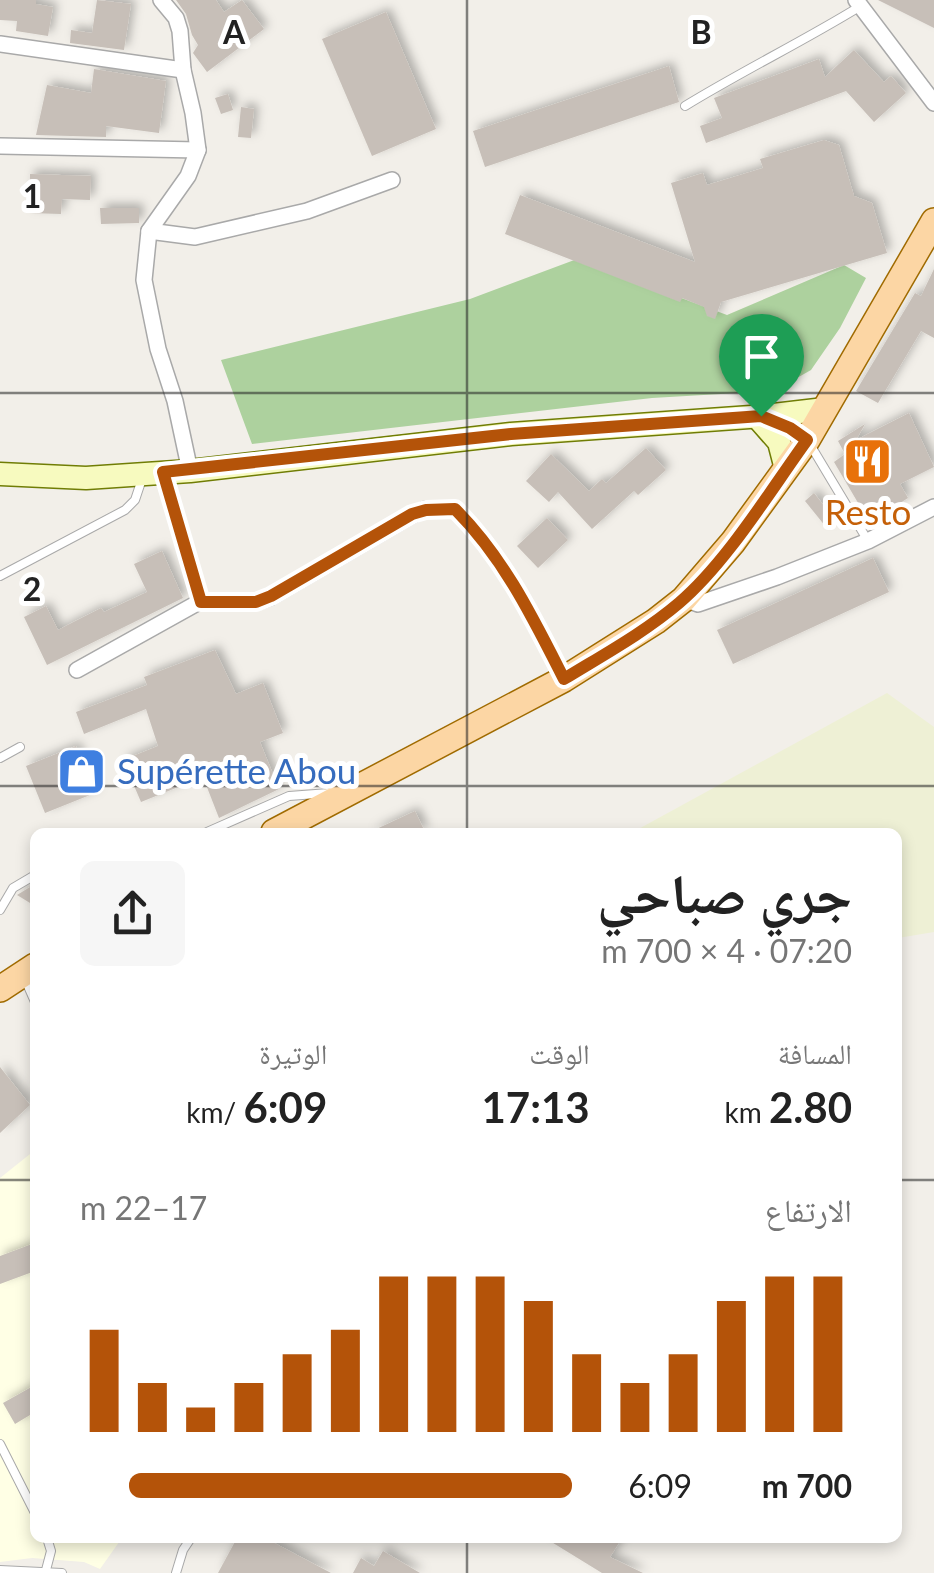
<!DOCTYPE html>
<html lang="ar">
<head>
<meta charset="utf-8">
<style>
  :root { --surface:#fff; --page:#f6f6f6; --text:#222; --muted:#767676; --accent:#b45309 }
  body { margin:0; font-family:Lato,"Noto Naskh Arabic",sans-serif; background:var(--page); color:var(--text); direction:rtl; height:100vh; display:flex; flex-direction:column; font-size:38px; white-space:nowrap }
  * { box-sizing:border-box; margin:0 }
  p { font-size:32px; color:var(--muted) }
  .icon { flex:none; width:55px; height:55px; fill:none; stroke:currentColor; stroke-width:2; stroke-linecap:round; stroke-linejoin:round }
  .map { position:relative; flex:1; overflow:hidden; direction:ltr }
  .drawer { position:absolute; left:30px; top:828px; width:872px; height:715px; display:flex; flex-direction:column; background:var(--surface); border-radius:15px; box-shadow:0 5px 15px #0003; direction:rtl }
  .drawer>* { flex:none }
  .pin { position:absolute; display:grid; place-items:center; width:85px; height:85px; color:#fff; margin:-102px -42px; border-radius:50% 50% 50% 0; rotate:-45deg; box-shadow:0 0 10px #0007 }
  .pin .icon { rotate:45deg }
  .round { display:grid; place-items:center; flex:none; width:105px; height:105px; border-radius:15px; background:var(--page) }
  .summary { display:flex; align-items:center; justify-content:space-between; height:170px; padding:0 50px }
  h1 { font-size:55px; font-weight:700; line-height:75px }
  .metrics { display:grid; grid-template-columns:repeat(3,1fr); gap:15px; height:170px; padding:10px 50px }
  .metrics div { display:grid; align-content:center }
  .metrics b { font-size:42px; font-weight:700 }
  .metrics small { font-size:28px; font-weight:400 }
  .metrics p { font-size:28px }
  .chart { height:280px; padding:20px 50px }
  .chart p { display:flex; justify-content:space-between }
  .chart svg { width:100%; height:180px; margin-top:10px; stroke:var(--accent); stroke-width:6 }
  ul { padding:0 50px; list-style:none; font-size:32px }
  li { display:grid; grid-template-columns:160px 120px 1fr; align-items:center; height:75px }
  li i { height:25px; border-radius:12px; background:var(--accent) }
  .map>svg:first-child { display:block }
  .education { fill:#ffffe5 }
  .farmland { fill:#eef0d5 }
  .forest { fill:#add19e }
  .building { fill:#c7bfb8; filter:url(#shadow) }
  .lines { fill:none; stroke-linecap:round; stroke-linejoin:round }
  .lane-casing { stroke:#a9a9a9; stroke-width:10 }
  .street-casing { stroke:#a9a9a9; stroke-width:18 }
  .secondary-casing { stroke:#707d05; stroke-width:25 }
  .primary-casing { stroke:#a06b00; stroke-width:28 }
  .lane { stroke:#fff; stroke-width:8 }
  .street { stroke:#fff; stroke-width:15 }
  .secondary { stroke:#f7fabf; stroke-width:22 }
  .primary { stroke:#fcd6a4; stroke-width:25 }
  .route-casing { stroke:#fff; stroke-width:20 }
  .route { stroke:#b45309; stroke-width:12 }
  .grid { fill:none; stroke:#222; stroke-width:2.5; stroke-opacity:0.55 }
  .labels { text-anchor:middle; stroke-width:10; stroke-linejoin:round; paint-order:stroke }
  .food-label { font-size:35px; fill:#c56008; stroke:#fff }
  .shop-label { font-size:35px; fill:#366cbe; stroke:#fff; text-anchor:start }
  .grid-label { font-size:32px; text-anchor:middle; font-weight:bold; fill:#222; stroke:#fff; stroke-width:10; stroke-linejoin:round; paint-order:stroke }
</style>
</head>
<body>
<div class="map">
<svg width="934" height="1573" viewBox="0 0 934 1573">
  <defs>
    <filter id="shadow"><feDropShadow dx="4.5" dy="-4.5" stdDeviation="5" flood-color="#0004"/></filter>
  </defs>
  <rect width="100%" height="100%" fill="#f2efe9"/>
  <path class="education" d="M 35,1150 L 35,1538 L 122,1538 L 100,1569 L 84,1562 L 32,1558 L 0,1562 L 0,1178 Z"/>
  <path class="farmland" d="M 887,693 L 934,727 L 934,932 L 898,938 L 898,832 L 633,832 Z"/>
  <path class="forest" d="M 577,259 L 727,315 L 844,265 L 866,278 L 840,328 L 811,370 L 774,391 L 652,398 L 252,444 L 221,360 L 470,299 Z"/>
  <g class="building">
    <path d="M 0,0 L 36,0 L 36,4 L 53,7 L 48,36 L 16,31 L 17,21 L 0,20 Z"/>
    <path d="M 97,0 L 131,4 L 124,50 L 70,43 L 71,30 L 92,33 Z"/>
    <path d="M 176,0 L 216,0 L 224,12 L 242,0 L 264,29 L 207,72 L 193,53 L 198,45 L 192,35 L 186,14 Z"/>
    <path d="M 878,0 L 934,0 L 934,28 Z"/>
    <path d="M 386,12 L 436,129 L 372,156 L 322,39 Z"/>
    <path d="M 854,50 L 884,82 L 891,76 L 906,93 L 874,122 L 846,91 L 706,143 L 700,126 L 722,118 L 714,98 L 819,59 L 825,77 Z"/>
    <path d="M 669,66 L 679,102 L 485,167 L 473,131 Z"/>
    <path d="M 94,69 L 166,81 L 159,133 L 106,126 L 106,137 L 36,135 L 47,85 L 91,93 Z"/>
    <path d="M 228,94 L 233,110 L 221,114 L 215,98 Z"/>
    <path d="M 241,107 L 254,109 L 251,138 L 238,137 Z"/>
    <path d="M 824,140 L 839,145 L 854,196 L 872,203 L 887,253 L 721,302 L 715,319 L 707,316 L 704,307 L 682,298 L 680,302 L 505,234 L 520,195 L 695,262 L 671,183 L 703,173 L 707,185 L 763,168 L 760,159 Z"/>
    <path d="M 30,174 L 91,176 L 90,200 L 62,199 L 61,214 L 29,213 Z"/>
    <path d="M 100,208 L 139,208 L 139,223 L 101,224 Z"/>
    <path d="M 934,269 L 934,338 L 921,331 L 878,403 L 856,391 L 915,293 L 921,296 Z"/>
    <path d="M 909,413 L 934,467 L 900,484 L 908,498 L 884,513 L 879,504 L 864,513 L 834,462 L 845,454 L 838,441 L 865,424 L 856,440 Z"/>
    <path d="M 646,448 L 666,470 L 638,495 L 634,491 L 592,529 L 558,492 L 549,502 L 526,481 L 551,454 L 589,491 L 602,479 L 606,483 Z"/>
    <path d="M 814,493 L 835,520 L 826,527 L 805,501 Z"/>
    <path d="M 547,518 L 568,540 L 538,568 L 517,546 Z"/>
    <path d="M 162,551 L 183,598 L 47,665 L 24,617 L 46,606 L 58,630 L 101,608 L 104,612 L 147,592 L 134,564 Z"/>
    <path d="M 873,558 L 889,592 L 733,664 L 717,630 Z"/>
    <path d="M 215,650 L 236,694 L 263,683 L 283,733 L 260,742 L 279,789 L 219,818 L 203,777 L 141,802 L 123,760 L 158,746 L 146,709 L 84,734 L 76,712 L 147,685 L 144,677 Z"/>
    <path d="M 76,746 L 95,793 L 45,813 L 26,766 Z"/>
    <path d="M 415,811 L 425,832 L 370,832 Z"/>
    <path d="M 35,884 L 35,906 L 17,895 Z"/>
    <path d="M 0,1067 L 30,1105 L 0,1133 Z"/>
    <path d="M 32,1244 L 35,1271 L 0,1284 L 0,1256 Z"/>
    <path d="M 35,1385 L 35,1412 L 15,1424 L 3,1403 Z"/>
    <path d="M 237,1538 L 265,1538 L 331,1573 L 218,1573 Z"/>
    <path d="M 545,1538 L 622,1538 L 610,1557 L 643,1573 L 602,1573 Z"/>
    <path d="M 383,1551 L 420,1573 L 353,1573 L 361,1558 L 374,1566 Z"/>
  </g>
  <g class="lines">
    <defs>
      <g id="lane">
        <path d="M 685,106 C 742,71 802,42 859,7"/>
        <path d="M 811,446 L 868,541"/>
        <path d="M 0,576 L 125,510 L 135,500 L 143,476"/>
        <path d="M 0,758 L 20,747"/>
        <path d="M 207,832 L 289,796 L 329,793"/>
        <path d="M 0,910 L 13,888 L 35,875"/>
        <path d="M 24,977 L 35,1002"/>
        <path d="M 0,1444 L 35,1513"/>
        <path d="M 0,1570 L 62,1573"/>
        <path d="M 46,1570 L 51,1551 L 47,1538"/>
        <path d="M 176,1573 L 183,1550 L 191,1538"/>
      </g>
      <g id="street">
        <path d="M 856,0 L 934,103"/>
        <path d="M 0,44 L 183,70"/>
        <path d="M 0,146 L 198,150"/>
        <path d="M 149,231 L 188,176 L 198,150 L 193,113 L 183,70 L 180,31 L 176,18 L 161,0"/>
        <path d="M 190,471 L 175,401 L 158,349 L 144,280 L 149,231 L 195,237 L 307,211 L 392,180"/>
        <path d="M 163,472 L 201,601 L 257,602 L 271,597 L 412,515 L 426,509 L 455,509 C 504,558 533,618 564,679"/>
        <path d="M 684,599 L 698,604 L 777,577 L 868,541 L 934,507"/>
        <path d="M 77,670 L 201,601"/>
      </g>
      <g id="secondary">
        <path d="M 757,417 L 779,442 L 786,469"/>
        <path d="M 0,474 L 86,478 L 190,471 L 511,434 L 765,416 L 825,409"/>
      </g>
      <g id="primary">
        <path d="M 274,832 L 564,679 L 656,621 L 684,599 L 733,542 L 807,440 L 934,221"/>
        <path d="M 0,989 L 35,966"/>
      </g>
    </defs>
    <use href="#lane" class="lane-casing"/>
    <use href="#street" class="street-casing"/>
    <use href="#secondary" class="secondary-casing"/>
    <use href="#primary" class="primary-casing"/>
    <use href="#lane" class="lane"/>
    <use href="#street" class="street"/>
    <use href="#secondary" class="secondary"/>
    <use href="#primary" class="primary"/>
  </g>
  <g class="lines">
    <defs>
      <path id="route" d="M 761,416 L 790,428 L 807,440 C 770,491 727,562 679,603 C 645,632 603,655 564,679 C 533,618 504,558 455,509 L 426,510 L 412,514 L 271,596 L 256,602 L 201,602 L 163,472 L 511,434 Z"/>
    </defs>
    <use href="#route" class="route-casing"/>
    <use href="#route" class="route"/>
  </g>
  <path class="grid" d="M 467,0 L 467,832M 0,393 L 934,393M 0,786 L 934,786M 0,1180 L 35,1180M 898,1180 L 934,1180M 467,1538 L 467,1573"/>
  <defs>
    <symbol id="restaurant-square" viewBox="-11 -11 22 22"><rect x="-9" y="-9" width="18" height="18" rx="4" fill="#e8710a" stroke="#fff"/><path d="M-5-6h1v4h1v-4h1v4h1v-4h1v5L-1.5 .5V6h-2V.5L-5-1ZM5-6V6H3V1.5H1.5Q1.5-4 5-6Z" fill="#fff"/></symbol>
    <symbol id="shop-square" viewBox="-11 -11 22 22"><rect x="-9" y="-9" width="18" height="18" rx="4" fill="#3f7fe0" stroke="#fff"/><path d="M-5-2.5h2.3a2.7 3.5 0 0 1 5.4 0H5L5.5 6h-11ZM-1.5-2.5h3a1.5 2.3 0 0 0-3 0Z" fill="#fff"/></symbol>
  </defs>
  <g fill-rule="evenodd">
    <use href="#restaurant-square" x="840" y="434" width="55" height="55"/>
    <use href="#shop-square" x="54" y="744" width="55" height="55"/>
  </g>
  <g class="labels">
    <g class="food-label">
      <text x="868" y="525">Resto</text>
    </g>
    <g class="shop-label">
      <text x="117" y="784">Supérette Abou</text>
    </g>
  </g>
  <g class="grid-label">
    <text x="234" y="44">A</text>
    <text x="701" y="44">B</text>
    <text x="32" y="208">1</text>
    <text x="32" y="601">2</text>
  </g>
</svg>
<div class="pin" style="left:761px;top:416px;background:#1e9e55"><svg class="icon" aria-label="arrive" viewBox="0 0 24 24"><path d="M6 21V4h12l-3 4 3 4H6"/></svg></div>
<section class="drawer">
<div class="summary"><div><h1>جري صباحي</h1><p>07:20 · 4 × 700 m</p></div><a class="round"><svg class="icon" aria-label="share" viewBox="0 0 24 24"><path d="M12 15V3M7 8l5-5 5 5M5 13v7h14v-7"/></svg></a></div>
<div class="metrics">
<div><p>المسافة</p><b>2.80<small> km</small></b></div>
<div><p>الوقت</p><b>17:13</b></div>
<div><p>الوتيرة</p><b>6:09<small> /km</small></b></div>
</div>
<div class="chart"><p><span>الارتفاع</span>17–22 m</p>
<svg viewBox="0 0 160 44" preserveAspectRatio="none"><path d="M5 44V19M15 44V32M25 44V38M35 44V32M45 44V25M55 44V19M65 44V6M75 44V6M85 44V6M95 44V12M105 44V25M115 44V32M125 44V25M135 44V12M145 44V6M155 44V6"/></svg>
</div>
<ul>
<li><b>700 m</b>6:09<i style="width:90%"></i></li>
</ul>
</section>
</div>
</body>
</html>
